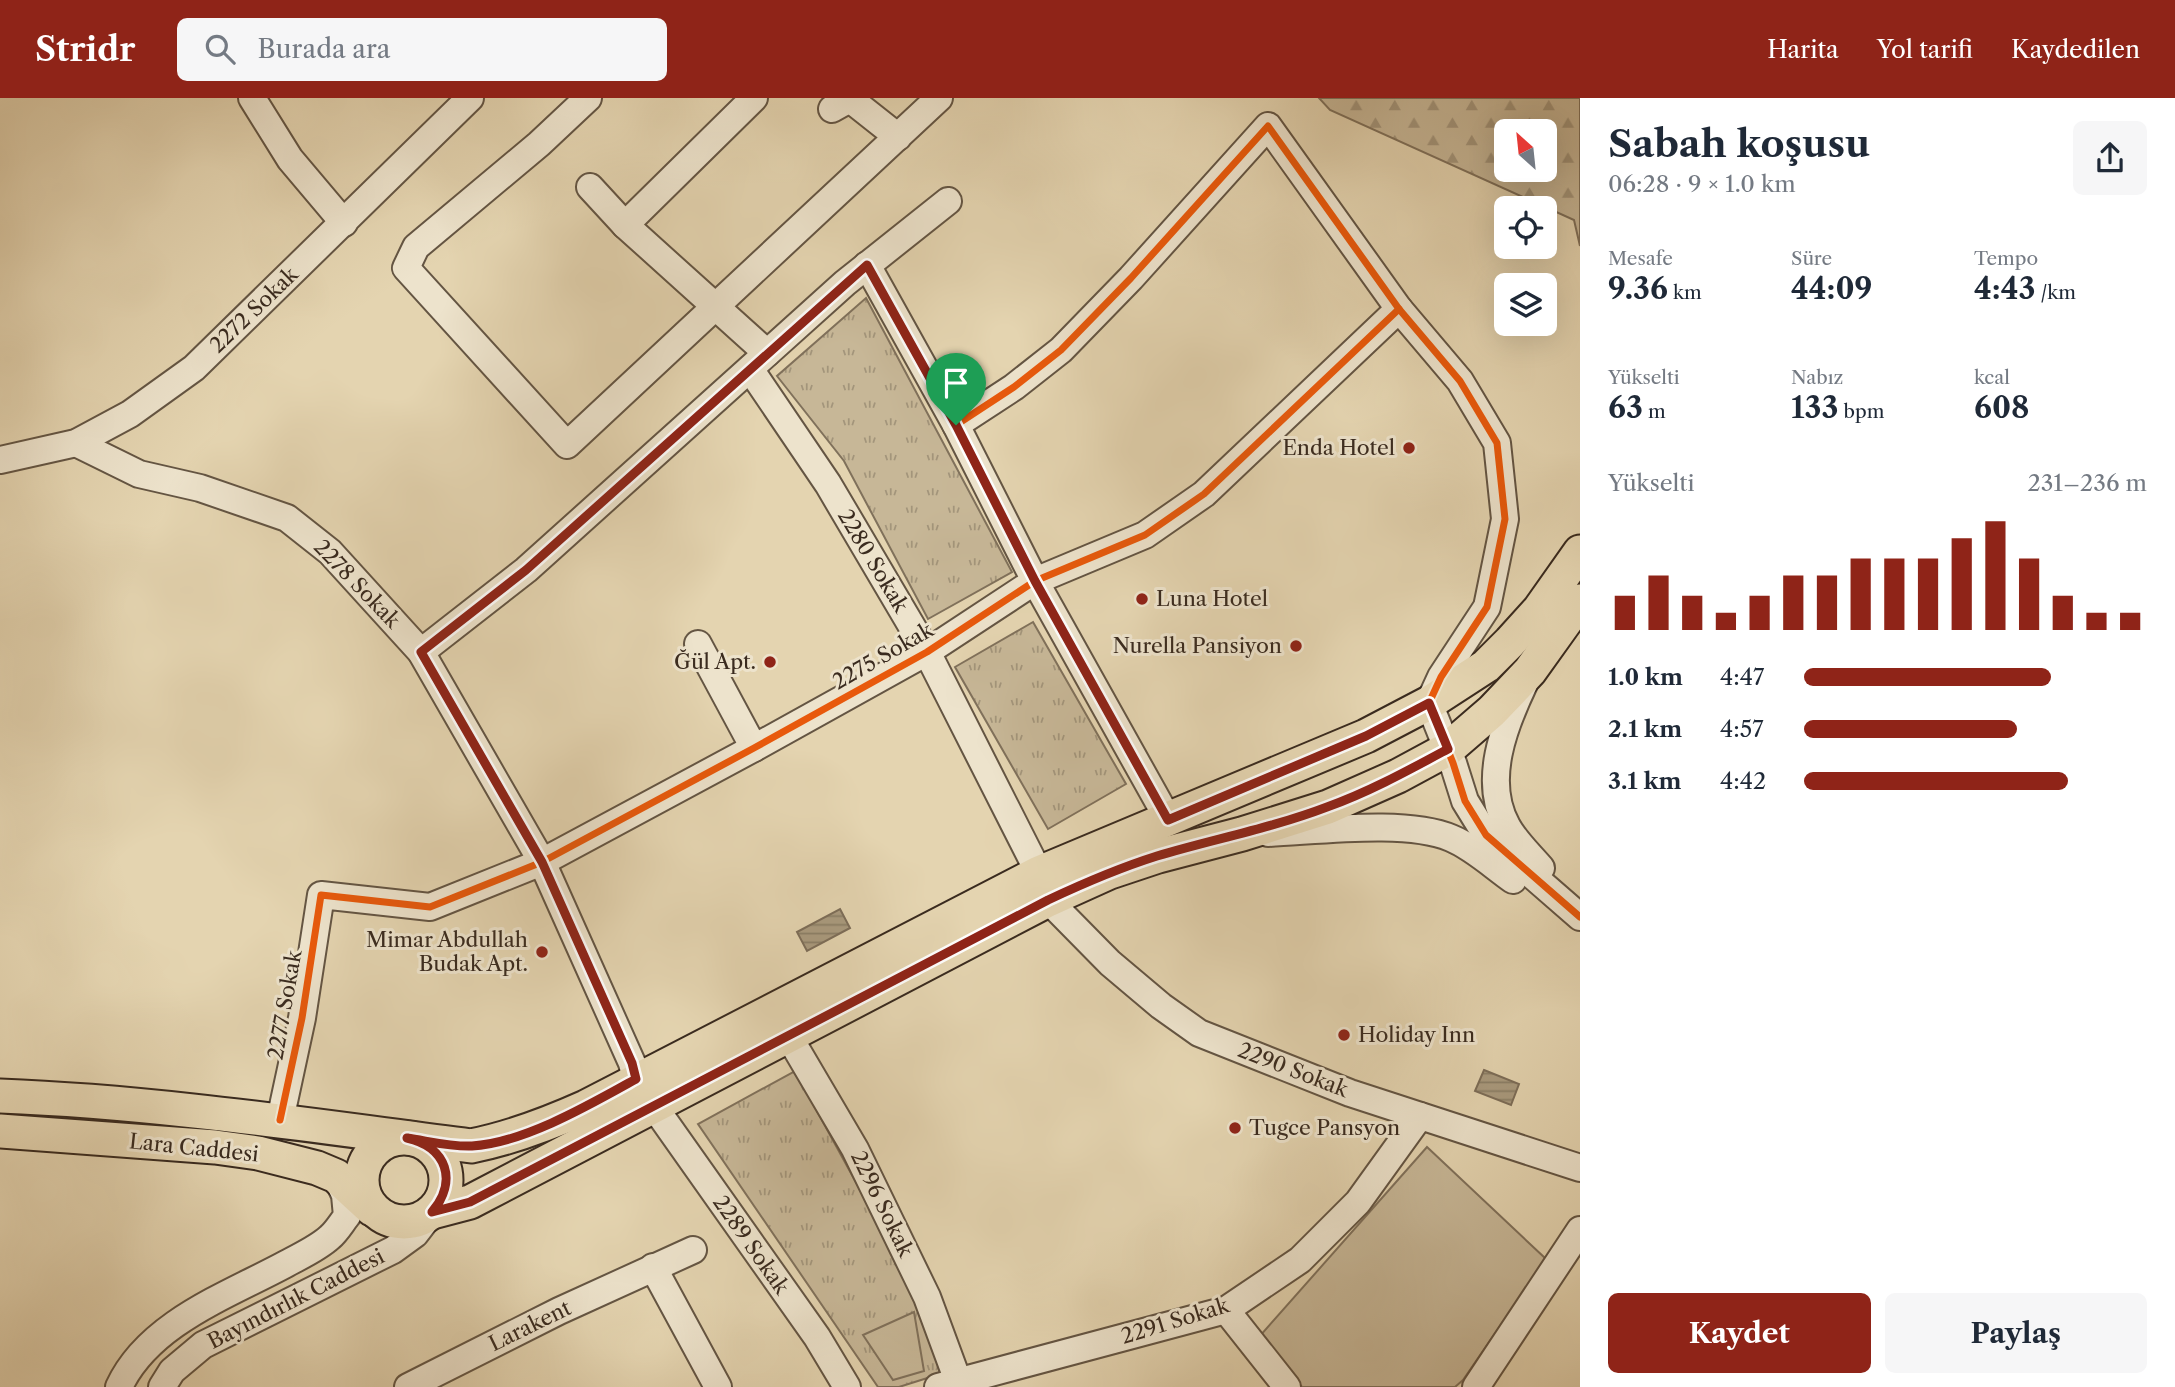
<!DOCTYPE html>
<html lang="tr">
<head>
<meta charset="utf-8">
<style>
  :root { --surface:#fff; --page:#f6f6f7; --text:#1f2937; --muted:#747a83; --accent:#8f2418 }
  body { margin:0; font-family:"Libre Caslon Text",serif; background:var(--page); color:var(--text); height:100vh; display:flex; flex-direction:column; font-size:26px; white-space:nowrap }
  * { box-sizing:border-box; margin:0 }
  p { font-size:23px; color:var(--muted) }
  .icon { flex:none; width:38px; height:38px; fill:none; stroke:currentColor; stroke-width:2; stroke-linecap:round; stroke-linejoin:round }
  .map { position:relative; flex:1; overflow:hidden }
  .sheet { display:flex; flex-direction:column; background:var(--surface); width:595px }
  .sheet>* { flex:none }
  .needle { width:46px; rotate:333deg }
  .buttons { position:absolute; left:1494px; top:21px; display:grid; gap:14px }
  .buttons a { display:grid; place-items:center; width:63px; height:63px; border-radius:10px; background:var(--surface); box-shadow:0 7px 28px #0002; font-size:35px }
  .pin { position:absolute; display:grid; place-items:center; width:60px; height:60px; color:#fff; margin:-72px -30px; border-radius:50% 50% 50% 0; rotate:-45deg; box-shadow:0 0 7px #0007 }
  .pin .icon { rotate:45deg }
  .round { display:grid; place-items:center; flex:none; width:74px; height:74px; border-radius:10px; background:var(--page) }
  .headline { display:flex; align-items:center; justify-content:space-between; height:119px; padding:0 28px }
  h1 { font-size:38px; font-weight:700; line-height:52px }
  .figures { display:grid; grid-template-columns:repeat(3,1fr); gap:10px; height:119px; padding:7px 28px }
  .figures div { display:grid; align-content:center }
  .figures b { font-size:30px; font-weight:700 }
  .figures small { font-size:19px; font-weight:400 }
  .figures p { font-size:19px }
  .chart { height:196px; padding:14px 28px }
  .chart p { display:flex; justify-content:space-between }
  .chart svg { width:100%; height:126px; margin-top:7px; stroke:var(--accent); stroke-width:6 }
  .action { display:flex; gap:14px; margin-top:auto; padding:14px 28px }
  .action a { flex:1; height:80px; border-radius:10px; background:var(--accent); color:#fff; font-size:28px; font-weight:700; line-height:80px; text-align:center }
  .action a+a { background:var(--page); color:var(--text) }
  ul { padding:0 28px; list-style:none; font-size:23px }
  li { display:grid; grid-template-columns:112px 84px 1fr; align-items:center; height:52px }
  li i { height:18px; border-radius:9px; background:var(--accent) }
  header { display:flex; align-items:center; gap:42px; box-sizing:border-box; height:98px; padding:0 35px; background:var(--accent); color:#fff }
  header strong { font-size:33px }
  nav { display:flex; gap:38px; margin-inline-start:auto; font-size:24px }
  .search { width:490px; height:63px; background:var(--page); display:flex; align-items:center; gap:18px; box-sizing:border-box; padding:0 24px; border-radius:10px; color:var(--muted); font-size:26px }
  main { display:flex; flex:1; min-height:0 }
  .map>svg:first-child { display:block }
  .grass { fill:url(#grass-tufts); stroke:#80715b; stroke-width:2 }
  .forest { fill:url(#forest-firs); stroke:#80715b; stroke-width:2; fill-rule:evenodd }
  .pitch { fill:#c7b797; stroke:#80715b; stroke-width:2 }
  .water { fill:url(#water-rules); stroke:#7d6e59; stroke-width:2 }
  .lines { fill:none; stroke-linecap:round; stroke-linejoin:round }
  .minor-casing { stroke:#645543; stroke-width:30 }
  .major-casing { stroke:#3a2b1f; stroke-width:37 }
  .minor { stroke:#ede3cc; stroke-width:26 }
  .major { stroke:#e4d4b0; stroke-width:33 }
  .cycleway-casing { stroke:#ede3cc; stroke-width:11 }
  .cycleway { stroke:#e8590c; stroke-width:7 }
  .route-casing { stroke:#fff; stroke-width:14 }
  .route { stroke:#8f2418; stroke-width:9 }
  .poi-dot { fill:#8f2418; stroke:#ede3cc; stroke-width:2.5 }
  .labels { text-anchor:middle; stroke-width:6; stroke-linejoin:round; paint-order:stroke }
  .street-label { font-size:21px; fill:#3a2b1f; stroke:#ede3cc }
  .poi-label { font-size:21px; fill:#3a2b1f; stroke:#ede3cc; text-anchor:end }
</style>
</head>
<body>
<header>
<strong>Stridr</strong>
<div class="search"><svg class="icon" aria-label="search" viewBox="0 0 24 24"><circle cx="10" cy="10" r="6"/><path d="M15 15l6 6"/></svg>Burada ara</div>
<nav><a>Harita</a><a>Yol tarifi</a><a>Kaydedilen</a></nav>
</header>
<main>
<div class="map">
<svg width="1580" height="1289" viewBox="0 0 1580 1289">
  <defs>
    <pattern id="grass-tufts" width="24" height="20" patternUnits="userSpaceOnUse" patternTransform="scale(1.75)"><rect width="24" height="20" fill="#c7b797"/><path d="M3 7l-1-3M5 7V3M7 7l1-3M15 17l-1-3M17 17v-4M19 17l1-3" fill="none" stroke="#a3957b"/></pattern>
    <pattern id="forest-firs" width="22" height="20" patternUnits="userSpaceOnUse" patternTransform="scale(1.75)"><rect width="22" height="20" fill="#c7b797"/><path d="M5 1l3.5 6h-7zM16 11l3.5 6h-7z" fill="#a3957b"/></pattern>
    <pattern id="water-rules" width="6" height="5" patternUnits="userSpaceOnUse" patternTransform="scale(1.75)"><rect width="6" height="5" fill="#aa9b7f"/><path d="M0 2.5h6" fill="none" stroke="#8b7f67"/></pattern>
  </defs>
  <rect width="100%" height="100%" fill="#e4d4b0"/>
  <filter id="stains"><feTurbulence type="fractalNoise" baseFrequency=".00286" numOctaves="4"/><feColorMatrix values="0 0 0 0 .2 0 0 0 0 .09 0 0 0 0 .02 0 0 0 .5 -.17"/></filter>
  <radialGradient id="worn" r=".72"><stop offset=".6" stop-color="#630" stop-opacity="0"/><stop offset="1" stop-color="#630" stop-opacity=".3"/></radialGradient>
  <g class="grass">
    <path d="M 866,200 L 1012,474 L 928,521 L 844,363 L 777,278 Z"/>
    <path d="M 1033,524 L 1126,686 L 1048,731 L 955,569 Z"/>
    <path d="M 795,973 L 922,1205 L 940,1276 L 899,1289 L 878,1289 L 698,1026 Z"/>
  </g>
  <path class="forest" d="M 1319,0 L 1580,0 L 1580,148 L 1574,122 L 1330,12 ZM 1507,33 L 1545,33 L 1545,72 L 1507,72 Z"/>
  <g class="pitch">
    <path d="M 1427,1049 L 1546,1161 L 1463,1282 L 1455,1289 L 1302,1289 L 1259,1239 Z"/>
    <path d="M 914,1214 L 924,1273 L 893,1282 L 863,1237 Z"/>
  </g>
  <g class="water">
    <path d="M 840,811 L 850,830 L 807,853 L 797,834 Z"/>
    <path d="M 1484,972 L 1519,986 L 1511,1007 L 1475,993 Z"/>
  </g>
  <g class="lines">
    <defs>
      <g id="minor">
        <path d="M 252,0 L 290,61 L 344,125"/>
        <path d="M 588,0 L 539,46 L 416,149 L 406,170 L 567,347 L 939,0"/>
        <path d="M 832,11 L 850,1 L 898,39"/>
        <path d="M 590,89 L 625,127 L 767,255"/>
        <path d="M 625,127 L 754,0"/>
        <path d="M 867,167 L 956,327 L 1035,483 L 1168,721"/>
        <path d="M 750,271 L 828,386 L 927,554 L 1039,775"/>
        <path d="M 956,327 L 1014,289 L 1061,252 L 1131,180 L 1268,28 L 1399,211 L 1460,283 L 1497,345 L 1505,421 L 1487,509 L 1441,579 L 1429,605 L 1453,665 L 1465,703 L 1486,737 L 1580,819"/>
        <path d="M 76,345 L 139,376 L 200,390 L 287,420 L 330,454 L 421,554 L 542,764 L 632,965 L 636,981"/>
        <path d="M 0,362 L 76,345 L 130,316 L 194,270 L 470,0"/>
        <path d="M 698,546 L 754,650"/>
        <path d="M 421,554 L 526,472 L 845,185 L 948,103"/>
        <path d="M 1524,586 C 1504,628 1482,683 1507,728 C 1515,743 1530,757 1541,770"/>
        <path d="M 1268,735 C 1317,733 1407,721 1451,740 C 1473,749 1493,768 1513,782"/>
        <path d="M 1048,802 L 1110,865 L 1161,908 L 1199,935 L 1350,995 L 1580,1070"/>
        <path d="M 788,937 L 855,1051 L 927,1199 L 958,1283"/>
        <path d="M 653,1007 L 817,1239 L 847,1289"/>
        <path d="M 280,1022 L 302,920 L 321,797 L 430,809 L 542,764 L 754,650 L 927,554 L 1035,483 L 1145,437 L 1204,396 L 1399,211"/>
        <path d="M 653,1169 L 718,1289"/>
        <path d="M 1226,1212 L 1287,1289"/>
        <path d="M 119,1289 C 148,1226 226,1198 284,1167 C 300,1158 317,1151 330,1139 C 337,1133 342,1124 347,1118 L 345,1097 L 336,1078"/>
        <path d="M 162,1289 L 172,1273 L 203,1247 L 393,1152 L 415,1136 L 432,1114"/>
        <path d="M 408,1289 L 559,1213 L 693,1152"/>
        <path d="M 938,1289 L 1226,1212 L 1300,1162 L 1358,1104 L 1420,1018"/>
        <path d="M 1476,1289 L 1580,1132"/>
      </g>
      <g id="major">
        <path d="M 0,998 C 158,1004 314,1028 471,1048 C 512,1040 548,1026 586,1009 L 1039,775 L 1366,638 L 1429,605 L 1486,568 L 1510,544 L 1539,512 L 1580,454"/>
        <path d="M 0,1033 L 215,1049 L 258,1055 L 317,1070 L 336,1078 L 372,1111"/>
        <circle cx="404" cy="1082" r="42"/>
        <path d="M 432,1114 L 470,1104 L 1048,802 L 1110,774 L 1158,758 L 1242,736 L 1328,709 L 1398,678 L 1448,651 L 1492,613 L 1530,573 L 1580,503"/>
      </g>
    </defs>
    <use href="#minor" class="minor-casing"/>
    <use href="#major" class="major-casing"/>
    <use href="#minor" class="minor"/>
    <use href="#major" class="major"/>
    <defs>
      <g id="cycleway">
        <path d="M 956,327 L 1014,289 L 1061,252 L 1131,180 L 1268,28 L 1399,211 L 1460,283 L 1497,345 L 1505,421 L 1487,509 L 1441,579 L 1429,605 L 1453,665 L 1465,703 L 1486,737 L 1580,819"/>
        <path d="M 280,1022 L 302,920 L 321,797 L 430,809 L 542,764 L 754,650 L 927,554 L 1035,483 L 1145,437 L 1204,396 L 1399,211"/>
      </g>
    </defs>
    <use href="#cycleway" class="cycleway-casing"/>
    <use href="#cycleway" class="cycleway"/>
  </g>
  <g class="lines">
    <defs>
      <path id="route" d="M 867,167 L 956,327 L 1035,483 L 1168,722 L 1366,638 L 1429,605 L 1448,651 C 1409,672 1369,694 1327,709 C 1272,730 1214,741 1157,758 C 1119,770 1084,785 1048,802 L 470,1104 L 432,1114 C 458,1083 447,1049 407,1040 C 428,1043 451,1049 472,1048 C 524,1045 591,1006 636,981 L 632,965 L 542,764 L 421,554 L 526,472 Z"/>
    </defs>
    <use href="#route" class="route-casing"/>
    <use href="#route" class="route"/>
  </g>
  <g class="poi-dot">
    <circle cx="1409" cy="350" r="7"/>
    <circle cx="1142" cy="501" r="7"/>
    <circle cx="1296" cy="548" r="7"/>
    <circle cx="770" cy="564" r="7"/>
    <circle cx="542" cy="854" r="7"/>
    <circle cx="1344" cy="937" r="7"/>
    <circle cx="1235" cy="1030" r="7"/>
  </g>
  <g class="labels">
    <g class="street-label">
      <text transform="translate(254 212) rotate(-44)" y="7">2272 Sokak</text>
      <text transform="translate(873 463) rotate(59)" y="7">2280 Sokak</text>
      <text transform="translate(357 486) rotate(46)" y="7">2278 Sokak</text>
      <text transform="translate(883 558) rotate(-30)" y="7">2275 Sokak</text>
      <text transform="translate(285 907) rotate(-80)" y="7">2277 Sokak</text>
      <text transform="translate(1293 972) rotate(21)" y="7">2290 Sokak</text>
      <text transform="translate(194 1050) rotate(6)" y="7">Lara Caddesi</text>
      <text transform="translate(882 1106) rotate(64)" y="7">2296 Sokak</text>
      <text transform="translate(751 1147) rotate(55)" y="7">2289 Sokak</text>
      <text transform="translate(296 1201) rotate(-27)" y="7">Bayındırlık Caddesi</text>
      <text transform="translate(1175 1223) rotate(-17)" y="7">2291 Sokak</text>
      <text transform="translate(530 1228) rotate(-26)" y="7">Larakent</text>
    </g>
    <g class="poi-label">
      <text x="1395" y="357">Enda Hotel</text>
      <text x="1156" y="508" text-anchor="start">Luna Hotel</text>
      <text x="1282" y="555">Nurella Pansiyon</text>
      <text x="756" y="571">Ğül Apt.</text>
      <text x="528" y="849">Mimar Abdullah<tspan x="528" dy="24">Budak Apt.</tspan></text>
      <text x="1358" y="944" text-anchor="start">Holiday Inn</text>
      <text x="1249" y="1037" text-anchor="start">Tugce Pansyon</text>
    </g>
  </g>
  <rect width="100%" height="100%" filter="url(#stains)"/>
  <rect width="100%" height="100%" fill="url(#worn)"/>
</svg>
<div class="buttons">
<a><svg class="needle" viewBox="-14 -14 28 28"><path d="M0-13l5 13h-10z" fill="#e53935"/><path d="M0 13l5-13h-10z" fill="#747a83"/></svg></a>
<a><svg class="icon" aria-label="locate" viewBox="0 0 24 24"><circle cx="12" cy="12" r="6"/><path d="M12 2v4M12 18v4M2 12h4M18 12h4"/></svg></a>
<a><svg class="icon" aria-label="layers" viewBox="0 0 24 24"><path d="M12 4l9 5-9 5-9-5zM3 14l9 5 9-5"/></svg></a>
</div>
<div class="pin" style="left:956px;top:327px;background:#1e9e55"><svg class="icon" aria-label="arrive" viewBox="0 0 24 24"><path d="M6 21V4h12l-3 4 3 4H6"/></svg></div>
</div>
<section class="sheet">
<div class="headline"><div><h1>Sabah koşusu</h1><p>06:28 · 9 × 1.0 km</p></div><a class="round"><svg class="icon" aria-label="share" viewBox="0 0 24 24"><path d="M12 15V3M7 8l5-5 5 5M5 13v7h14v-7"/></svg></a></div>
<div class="figures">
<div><p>Mesafe</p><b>9.36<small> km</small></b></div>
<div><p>Süre</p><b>44:09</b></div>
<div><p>Tempo</p><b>4:43<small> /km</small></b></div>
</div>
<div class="figures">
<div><p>Yükselti</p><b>63<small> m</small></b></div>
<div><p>Nabız</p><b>133<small> bpm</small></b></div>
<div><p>kcal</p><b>608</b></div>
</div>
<div class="chart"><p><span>Yükselti</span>231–236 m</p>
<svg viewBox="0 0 160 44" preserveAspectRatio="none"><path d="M5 44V32M15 44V25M25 44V32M35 44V38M45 44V32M55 44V25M65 44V25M75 44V19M85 44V19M95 44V19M105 44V12M115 44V6M125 44V19M135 44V32M145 44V38M155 44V38"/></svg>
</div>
<ul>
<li><b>1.0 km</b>4:47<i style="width:72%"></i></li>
<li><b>2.1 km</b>4:57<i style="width:62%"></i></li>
<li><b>3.1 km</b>4:42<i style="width:77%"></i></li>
</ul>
<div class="action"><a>Kaydet</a><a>Paylaş</a></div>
</section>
</main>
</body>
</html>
